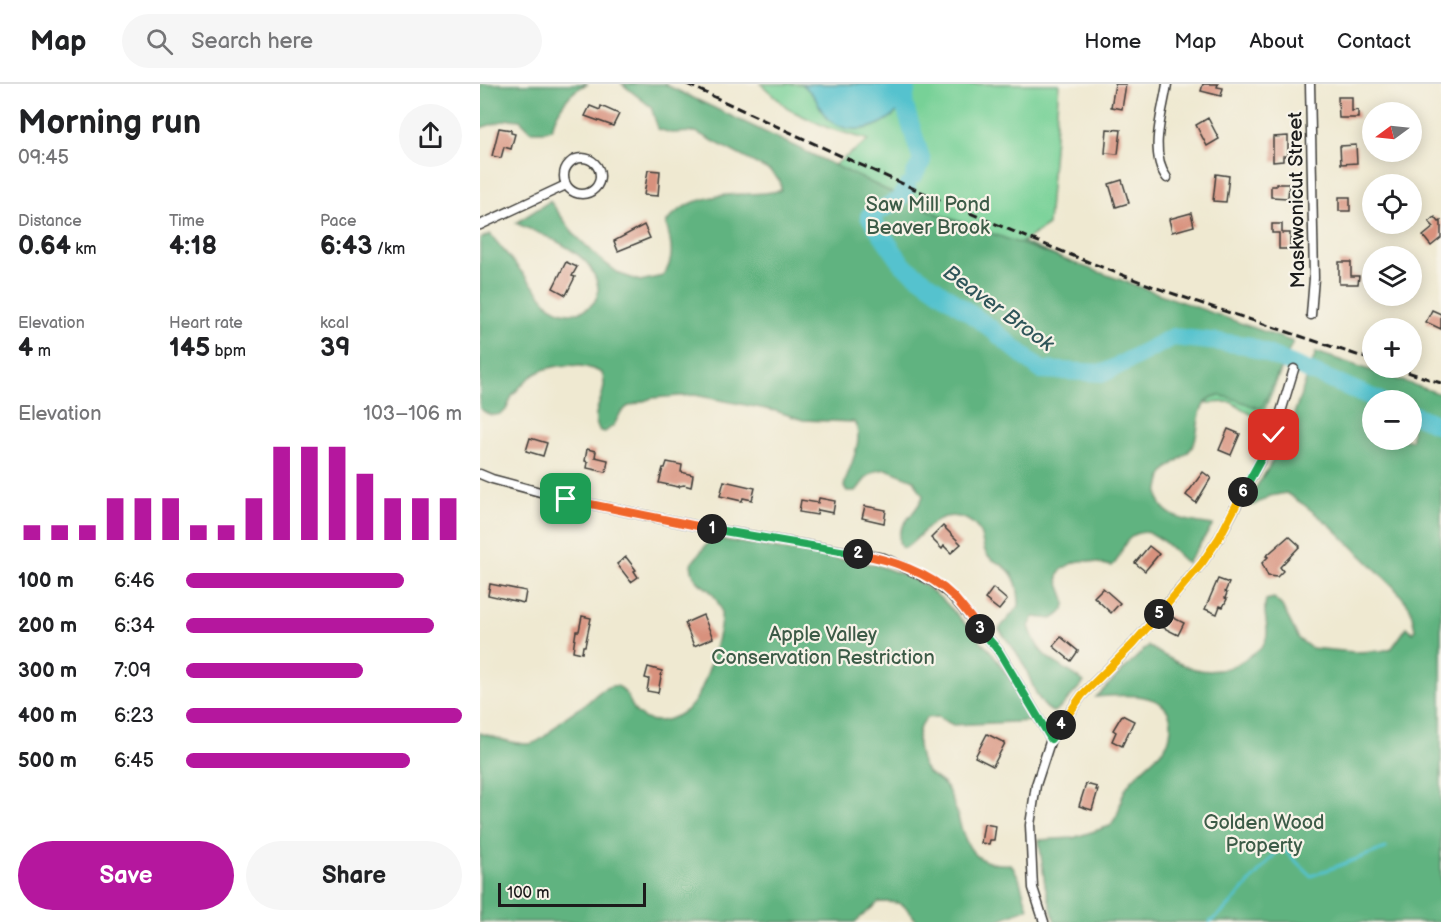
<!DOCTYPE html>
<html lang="en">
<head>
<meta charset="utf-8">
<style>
  :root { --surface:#fff; --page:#f6f6f6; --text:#202124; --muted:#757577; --line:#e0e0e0; --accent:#b5179e }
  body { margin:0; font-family:"Balsamiq Sans",sans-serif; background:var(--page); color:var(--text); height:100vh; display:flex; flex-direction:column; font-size:22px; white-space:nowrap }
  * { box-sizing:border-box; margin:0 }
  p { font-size:20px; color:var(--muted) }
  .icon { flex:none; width:33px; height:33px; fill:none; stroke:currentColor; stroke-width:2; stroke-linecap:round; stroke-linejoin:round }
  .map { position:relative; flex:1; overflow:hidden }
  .sheet { display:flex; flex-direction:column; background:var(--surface); width:480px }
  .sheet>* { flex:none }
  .needle { width:39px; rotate:255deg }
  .controls { position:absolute; left:882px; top:18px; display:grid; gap:12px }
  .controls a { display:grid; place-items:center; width:60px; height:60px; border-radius:50%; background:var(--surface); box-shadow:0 3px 15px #0003; font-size:30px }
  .scale { position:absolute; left:18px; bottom:15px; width:148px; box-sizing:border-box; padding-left:6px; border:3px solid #1c1c1c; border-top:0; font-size:16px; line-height:21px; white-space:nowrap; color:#1c1c1c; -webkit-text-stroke:4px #f7f3e8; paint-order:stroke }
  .pin { position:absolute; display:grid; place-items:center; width:51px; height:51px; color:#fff; margin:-26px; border-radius:12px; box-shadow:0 3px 9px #0006 }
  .km { position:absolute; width:30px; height:30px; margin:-15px; border-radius:50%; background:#222; color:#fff; font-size:16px; line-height:30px; text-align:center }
  .round { display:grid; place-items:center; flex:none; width:63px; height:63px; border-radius:32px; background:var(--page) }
  .head { display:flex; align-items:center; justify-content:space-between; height:102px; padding:0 18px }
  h1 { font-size:33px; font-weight:600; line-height:45px }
  .stats { display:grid; grid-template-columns:repeat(3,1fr); gap:9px; height:102px; padding:6px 18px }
  .stats div { display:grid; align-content:center }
  .stats b { font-size:26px; font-weight:600 }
  .stats small { font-size:16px; font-weight:400 }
  .stats p { font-size:16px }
  .chart { height:168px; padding:12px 18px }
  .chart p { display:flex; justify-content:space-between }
  .chart svg { width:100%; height:108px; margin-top:6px; stroke:var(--accent); stroke-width:6 }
  .cta { display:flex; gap:12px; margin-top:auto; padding:12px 18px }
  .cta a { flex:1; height:69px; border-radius:36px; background:var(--accent); color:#fff; font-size:24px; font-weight:600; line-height:69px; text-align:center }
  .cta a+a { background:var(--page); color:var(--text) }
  ul { padding:0 18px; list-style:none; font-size:20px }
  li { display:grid; grid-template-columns:96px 72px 1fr; align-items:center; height:45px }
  li i { height:15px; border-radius:8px; background:var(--accent) }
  header { display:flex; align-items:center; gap:36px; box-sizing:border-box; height:84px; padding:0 30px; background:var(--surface); border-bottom:2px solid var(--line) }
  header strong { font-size:28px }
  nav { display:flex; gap:33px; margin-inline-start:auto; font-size:21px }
  .search { width:420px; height:54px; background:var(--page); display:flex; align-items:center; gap:15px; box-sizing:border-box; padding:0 21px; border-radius:33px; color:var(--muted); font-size:22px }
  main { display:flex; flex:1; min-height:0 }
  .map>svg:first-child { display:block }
  .green { fill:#77d197; stroke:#4a765a; stroke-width:1.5 }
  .forest { fill:#61b380; stroke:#3e684e; stroke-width:1.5; fill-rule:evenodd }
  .water { fill:#55c2ce; stroke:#386f75; stroke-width:1.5 }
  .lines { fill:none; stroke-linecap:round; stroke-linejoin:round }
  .stream { stroke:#55c2ce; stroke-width:3 }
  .river { stroke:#55c2ce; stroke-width:18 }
  .building { fill:#d8917d }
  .minor-casing { stroke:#3c3b37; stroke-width:11 }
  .minor { stroke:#fff; stroke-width:8 }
  .rail { stroke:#1c1c1c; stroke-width:3; stroke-dasharray:9 4.5; stroke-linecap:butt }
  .split-1-casing { stroke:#fff; stroke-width:12 }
  .split-2-casing { stroke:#fff; stroke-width:12 }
  .split-3-casing { stroke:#fff; stroke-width:12 }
  .split-4-casing { stroke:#fff; stroke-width:12 }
  .split-5-casing { stroke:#fff; stroke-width:12 }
  .split-6-casing { stroke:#fff; stroke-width:12 }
  .split-7-casing { stroke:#fff; stroke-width:12 }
  .split-1 { stroke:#f0652b; stroke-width:8 }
  .split-2 { stroke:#22a559; stroke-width:8 }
  .split-3 { stroke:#f0652b; stroke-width:8 }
  .split-4 { stroke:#22a559; stroke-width:8 }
  .split-5 { stroke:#f5b400; stroke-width:8 }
  .split-6 { stroke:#f5b400; stroke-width:8 }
  .split-7 { stroke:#22a559; stroke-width:8 }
  .labels { text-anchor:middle; stroke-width:4.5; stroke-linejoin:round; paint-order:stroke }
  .street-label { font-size:20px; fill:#1c1c1c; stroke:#f7f3e8 }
  .park-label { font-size:20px; fill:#3c5b47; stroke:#f7f3e8 }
  .water-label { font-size:21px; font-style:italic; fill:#30565a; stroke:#f7f3e8 }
</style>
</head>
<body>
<header>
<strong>Map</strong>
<div class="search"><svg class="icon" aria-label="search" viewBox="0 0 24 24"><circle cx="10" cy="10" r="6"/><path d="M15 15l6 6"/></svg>Search here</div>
<nav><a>Home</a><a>Map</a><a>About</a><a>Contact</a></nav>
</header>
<main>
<section class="sheet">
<div class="head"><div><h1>Morning run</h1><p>09:45</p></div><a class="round"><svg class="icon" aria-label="share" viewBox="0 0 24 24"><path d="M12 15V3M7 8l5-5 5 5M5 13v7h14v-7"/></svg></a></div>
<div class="stats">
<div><p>Distance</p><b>0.64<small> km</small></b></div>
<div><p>Time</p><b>4:18</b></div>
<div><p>Pace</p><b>6:43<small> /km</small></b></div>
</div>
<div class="stats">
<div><p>Elevation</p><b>4<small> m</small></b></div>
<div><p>Heart rate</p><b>145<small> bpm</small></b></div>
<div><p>kcal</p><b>39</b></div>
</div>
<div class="chart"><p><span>Elevation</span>103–106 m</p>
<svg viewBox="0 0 160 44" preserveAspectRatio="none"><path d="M5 44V38M15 44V38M25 44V38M35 44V27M45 44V27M55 44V27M65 44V38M75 44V38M85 44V27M95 44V6M105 44V6M115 44V6M125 44V17M135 44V27M145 44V27M155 44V27"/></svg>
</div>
<ul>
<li><b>100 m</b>6:46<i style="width:79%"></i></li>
<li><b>200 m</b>6:34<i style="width:90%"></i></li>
<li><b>300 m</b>7:09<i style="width:64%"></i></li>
<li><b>400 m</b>6:23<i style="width:100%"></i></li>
<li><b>500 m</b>6:45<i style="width:81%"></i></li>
</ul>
<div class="cta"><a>Save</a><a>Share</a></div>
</section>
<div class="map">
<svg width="961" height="838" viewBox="0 0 961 838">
  <rect width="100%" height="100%" fill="#f7f3e8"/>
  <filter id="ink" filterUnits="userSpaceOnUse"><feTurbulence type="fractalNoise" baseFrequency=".0167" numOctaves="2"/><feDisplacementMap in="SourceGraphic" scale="12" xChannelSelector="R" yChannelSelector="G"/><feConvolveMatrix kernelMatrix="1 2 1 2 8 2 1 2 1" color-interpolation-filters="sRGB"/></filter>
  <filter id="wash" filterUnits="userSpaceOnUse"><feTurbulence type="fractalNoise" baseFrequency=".008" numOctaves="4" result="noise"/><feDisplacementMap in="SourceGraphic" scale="24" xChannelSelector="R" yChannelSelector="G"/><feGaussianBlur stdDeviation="1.35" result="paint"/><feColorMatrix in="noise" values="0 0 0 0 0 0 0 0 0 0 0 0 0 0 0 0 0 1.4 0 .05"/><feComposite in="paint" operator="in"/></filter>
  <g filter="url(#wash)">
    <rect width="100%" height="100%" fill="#efe9d1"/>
    <path class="green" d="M 281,0 L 579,0 L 568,141 L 542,158 L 766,251 L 803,282 L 780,336 L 751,318 L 547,326 L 353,82 L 389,56 L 348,44 L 310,26 Z"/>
    <g class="forest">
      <path d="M 0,0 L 108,0 C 89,6 77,27 71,45 L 64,47 L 51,47 L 40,36 L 29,35 L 0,44 Z"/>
      <path d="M 142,0 L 184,0 L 455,129 L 813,258 L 781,325 C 770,322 743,308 733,313 C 713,323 722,348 712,363 C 706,373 693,378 685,387 C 681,392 680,399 679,405 C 674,434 712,438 733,441 L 707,479 C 692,468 671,434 649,455 C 641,461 642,474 632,482 C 621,481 610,475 600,477 C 593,478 588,481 583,485 C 565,498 604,520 572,535 L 554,533 L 549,542 C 561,581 577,575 604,598 L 580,624 L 573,628 C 555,620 551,591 541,576 C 535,565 526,555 519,545 L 539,522 C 539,507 537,490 522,481 C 517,478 511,476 507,471 C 502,463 503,452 498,445 C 494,440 489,436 483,434 C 454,425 445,451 425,464 L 421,463 C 411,444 439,428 443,412 L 434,396 L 406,385 L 396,387 L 387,393 L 376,407 L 367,407 L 364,403 L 365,398 C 370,381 385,355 374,338 L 323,336 L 296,327 L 215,311 L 172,314 L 147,323 L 140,330 L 134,341 L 125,348 L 120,347 C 106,327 131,312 122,289 C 98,276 62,279 43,300 C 39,304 34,309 31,314 C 29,318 28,324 25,327 C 16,334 7,331 0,324 L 0,155 L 10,150 L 70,222 C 74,224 79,227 83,228 C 98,232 117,223 118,207 C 119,198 111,183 105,177 C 87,159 59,150 36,139 L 70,117 L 94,150 L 121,176 L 140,190 L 160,197 L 183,192 C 196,175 191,158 186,139 C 203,115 240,110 268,110 C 280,109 289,110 301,106 L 300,97 L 290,87 L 216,48 L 191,49 L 178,45 L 171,23 Z"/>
      <path d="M 836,268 L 961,310 L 961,838 L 575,838 L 565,801 L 559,756 L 593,754 L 630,742 C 632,739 635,735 637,731 C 641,722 641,712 646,704 C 656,687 676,677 687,660 C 691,653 691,645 691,638 C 688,605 638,611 616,613 L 668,562 C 701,583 732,600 768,573 C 772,570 780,566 783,561 C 793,547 781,531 786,516 L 794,514 L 802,522 L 819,555 L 831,564 L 874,568 L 901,567 L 912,564 L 927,543 L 933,549 L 935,545 L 930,523 L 914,503 L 851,442 L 823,420 L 806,409 L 790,412 L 774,421 L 768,422 L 768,416 L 789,383 L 809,344 ZM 892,316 L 932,316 L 932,356 L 892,356 Z"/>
      <path d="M 232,454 L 396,481 L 427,492 L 444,501 L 465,518 L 513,570 L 536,604 L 551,637 L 473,641 L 458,633 L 446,634 C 444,638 440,642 439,646 C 436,657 439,677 446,686 C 453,695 465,697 469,708 C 485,741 479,784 531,780 L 539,794 L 548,824 L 514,838 L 437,838 C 424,818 422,818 399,818 L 375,838 L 0,838 L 0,649 C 15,653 33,661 49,660 C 61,659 73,644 82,636 C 90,629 100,624 108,618 C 114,613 119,607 126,604 C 146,594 148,620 157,629 C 174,646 206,633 216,615 C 225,601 243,545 241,528 C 241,525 238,518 236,515 C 227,498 214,505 211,480 Z"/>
    </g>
    <path class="water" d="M 322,0 L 435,0 C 424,34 382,59 350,37 C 342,30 340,22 335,14 C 332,9 326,4 322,0 Z"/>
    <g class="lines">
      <path class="stream" d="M 730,838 L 749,822 L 801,763 L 831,792 L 906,764"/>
      <g class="river">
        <path d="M 427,0 L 424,20 L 442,77 L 434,91"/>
        <path d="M 427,103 L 419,116 L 389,132 L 423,181 L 509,243 L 561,286 L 624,289 L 693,253 L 766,261 L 899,316"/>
        <path d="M 932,330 L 961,342"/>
      </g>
    </g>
    <g id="blocks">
      <g class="building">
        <path d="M 635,0 L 646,0 L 642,25 L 631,23 Z"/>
        <path d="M 723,0 L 738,0 L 737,3 L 743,4 L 741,12 L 721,7 Z"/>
        <path d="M 858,13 L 872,13 L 872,27 L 878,26 L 878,34 L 859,34 Z"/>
        <path d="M 110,22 L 120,26 L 121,22 L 139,30 L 133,42 L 105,32 Z"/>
        <path d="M 728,34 L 739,55 L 727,62 L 716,41 Z"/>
        <path d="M 19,44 L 31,46 L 31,49 L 35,50 L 31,65 L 24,63 L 21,74 L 12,72 Z"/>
        <path d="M 627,45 L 641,46 L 638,70 L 625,69 Z"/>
        <path d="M 808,52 L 808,72 L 803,72 L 803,77 L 793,78 L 793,53 Z"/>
        <path d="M 876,61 L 877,79 L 861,80 L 860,62 Z"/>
        <path d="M 168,86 L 180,87 L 178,112 L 164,111 Z"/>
        <path d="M 736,90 L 749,92 L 746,118 L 733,117 Z"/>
        <path d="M 642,96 L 649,119 L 636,123 L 629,100 Z"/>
        <path d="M 796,100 L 809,100 L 808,114 L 791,113 L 791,102 L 796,102 Z"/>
        <rect x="859" y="113" width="11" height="14"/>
        <path d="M 711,129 L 714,142 L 692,148 L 689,135 Z"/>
        <path d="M 955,133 L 959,138 L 961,137 L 961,154 L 951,162 L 943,152 L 954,143 L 949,138 Z"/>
        <path d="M 792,140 L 802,140 L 802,149 L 810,149 L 810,165 L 799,165 L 799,149 L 792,149 Z"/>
        <path d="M 164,141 L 170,154 L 138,167 L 134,157 Z"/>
        <path d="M 86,178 L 97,183 L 92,192 L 95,193 L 86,211 L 73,204 Z"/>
        <path d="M 859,178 L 871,178 L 871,192 L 879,192 L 878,200 L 859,200 Z"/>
        <path d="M 952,226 L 961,230 L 961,245 L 946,238 Z"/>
        <path d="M 748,345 L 760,350 L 751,371 L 739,366 Z"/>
        <path d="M 50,354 L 67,359 L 63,372 L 46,367 Z"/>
        <path d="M 107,365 L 116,367 L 115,373 L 128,376 L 126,388 L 107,384 L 108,378 L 105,377 Z"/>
        <path d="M 187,378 L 202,381 L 201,388 L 213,391 L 211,403 L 204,401 L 199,402 L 199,403 L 179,399 L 183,384 L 185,384 Z"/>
        <path d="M 723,388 L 731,394 L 716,419 L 706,411 Z"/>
        <path d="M 244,397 L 275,404 L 272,416 L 263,414 L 262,417 L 240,412 Z"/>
        <path d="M 339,414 L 355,417 L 353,429 L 338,426 L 337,431 L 319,428 L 321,416 L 338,419 Z"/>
        <path d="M 385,422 L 406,426 L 404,439 L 382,434 Z"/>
        <path d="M 463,442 L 481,460 L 471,469 L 464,462 L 462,465 L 451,454 Z"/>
        <path d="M 809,452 L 820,462 L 800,483 L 803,487 L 797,493 L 788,492 L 782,479 L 788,473 L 786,472 Z"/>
        <path d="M 669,462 L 679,470 L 665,487 L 655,479 Z"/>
        <path d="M 146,473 L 156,486 L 154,487 L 158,493 L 151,498 L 137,480 Z"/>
        <path d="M 738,495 L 749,499 L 745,508 L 747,509 L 745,514 L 747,515 L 743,523 L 740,522 L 737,530 L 725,525 Z"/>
        <path d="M 10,500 L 46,507 L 44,519 L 8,511 Z"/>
        <path d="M 513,504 L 527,516 L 519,526 L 505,515 Z"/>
        <path d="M 623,504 L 640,519 L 631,529 L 614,513 Z"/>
        <path d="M 223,531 L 233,554 L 214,562 L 205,539 Z"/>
        <path d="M 688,531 L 704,539 L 698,551 L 682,543 Z"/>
        <path d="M 102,532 L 111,534 L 105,562 L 103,562 L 102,569 L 93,567 L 96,547 L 99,547 Z"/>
        <path d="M 581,553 L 598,567 L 591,577 L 573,562 Z"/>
        <path d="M 168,583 L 182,587 L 178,609 L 167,607 L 169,595 L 165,594 Z"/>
        <path d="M 642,631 L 654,637 L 642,662 L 632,657 L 636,648 L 633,646 Z"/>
        <path d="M 507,650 L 525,659 L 513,682 L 495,673 Z"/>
        <path d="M 606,700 L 617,703 L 616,706 L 618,706 L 612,726 L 599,722 Z"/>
        <path d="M 504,740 L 516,742 L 514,756 L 510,756 L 509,760 L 501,759 Z"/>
      </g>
    </g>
  </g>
  <g filter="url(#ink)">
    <use href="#blocks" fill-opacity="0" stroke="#3c3b37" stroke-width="1.5"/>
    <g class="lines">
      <defs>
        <g id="minor">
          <path d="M 830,0 L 834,194 L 831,231"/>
          <circle cx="102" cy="92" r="18"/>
          <path d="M 687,94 C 668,69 683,28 687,0"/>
          <path d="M 0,141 L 86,101"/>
          <path d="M 0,390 L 12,395 L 86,415 L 232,445 L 404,474 L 432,487 L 452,497 L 471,511 L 518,566 L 571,655"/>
          <path d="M 564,838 L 553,804 L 550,741 L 556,701 L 571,655 L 602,611 L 653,560 L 722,479 L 739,454 L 794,351 L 814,285"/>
        </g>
      </defs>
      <use href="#minor" class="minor-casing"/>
      <use href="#minor" class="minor"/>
      <g class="rail">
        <path d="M 207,0 C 361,73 517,145 677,204 C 748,229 821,252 892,276"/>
        <path d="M 915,284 L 961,299"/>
      </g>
    </g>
  </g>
  <g class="lines" filter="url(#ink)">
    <defs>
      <path id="split-1" d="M 86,415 L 232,445"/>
      <path id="split-2" d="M 232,445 L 378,470"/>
      <path id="split-3" d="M 378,470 C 409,475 450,489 473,512 C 482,522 491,534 500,545"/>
      <path id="split-4" d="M 500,545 L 518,566 L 571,655 L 581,641"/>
      <path id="split-5" d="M 581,641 L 602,611 L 653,560 L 679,530"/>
      <path id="split-6" d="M 679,530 L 722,479 L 739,454 L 763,408"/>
      <path id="split-7" d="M 763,408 L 794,351"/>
    </defs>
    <use href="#split-1" class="split-1-casing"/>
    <use href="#split-2" class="split-2-casing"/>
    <use href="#split-3" class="split-3-casing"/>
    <use href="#split-4" class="split-4-casing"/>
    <use href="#split-5" class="split-5-casing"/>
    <use href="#split-6" class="split-6-casing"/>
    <use href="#split-7" class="split-7-casing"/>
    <use href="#split-1" class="split-1"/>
    <use href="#split-2" class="split-2"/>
    <use href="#split-3" class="split-3"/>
    <use href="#split-4" class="split-4"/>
    <use href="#split-5" class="split-5"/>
    <use href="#split-6" class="split-6"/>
    <use href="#split-7" class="split-7"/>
  </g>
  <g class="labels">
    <g class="street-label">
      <text transform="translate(816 116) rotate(-91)" y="7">Maskwonicut Street</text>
    </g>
    <g class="park-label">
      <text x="448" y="127">Saw Mill Pond<tspan x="448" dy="23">Beaver Brook</tspan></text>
      <text x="343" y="557">Apple Valley<tspan x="343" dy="23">Conservation Restriction</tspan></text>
      <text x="784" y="745">Golden Wood<tspan x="784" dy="23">Property</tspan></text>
    </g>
    <g class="water-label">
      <text transform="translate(519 224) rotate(36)" y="7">Beaver Brook</text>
    </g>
  </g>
</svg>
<div class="controls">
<a><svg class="needle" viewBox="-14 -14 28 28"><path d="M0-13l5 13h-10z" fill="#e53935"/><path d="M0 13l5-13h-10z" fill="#757577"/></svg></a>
<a><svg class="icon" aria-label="locate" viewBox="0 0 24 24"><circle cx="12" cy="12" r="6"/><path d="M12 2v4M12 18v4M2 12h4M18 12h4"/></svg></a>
<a><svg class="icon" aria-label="layers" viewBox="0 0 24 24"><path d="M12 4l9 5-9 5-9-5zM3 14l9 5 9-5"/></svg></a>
<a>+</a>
<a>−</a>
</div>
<div class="scale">100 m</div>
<div class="pin" style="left:86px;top:415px;background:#1e9e55"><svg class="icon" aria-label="arrive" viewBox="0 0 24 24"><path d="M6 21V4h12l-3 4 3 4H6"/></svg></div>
<div class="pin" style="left:794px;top:351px;background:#d93025"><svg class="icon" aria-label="check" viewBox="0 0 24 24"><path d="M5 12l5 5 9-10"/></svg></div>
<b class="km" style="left:232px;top:445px">1</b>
<b class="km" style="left:378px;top:470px">2</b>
<b class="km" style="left:500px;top:545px">3</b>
<b class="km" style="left:581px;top:641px">4</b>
<b class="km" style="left:679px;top:530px">5</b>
<b class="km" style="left:763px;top:408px">6</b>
</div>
</main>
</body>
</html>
